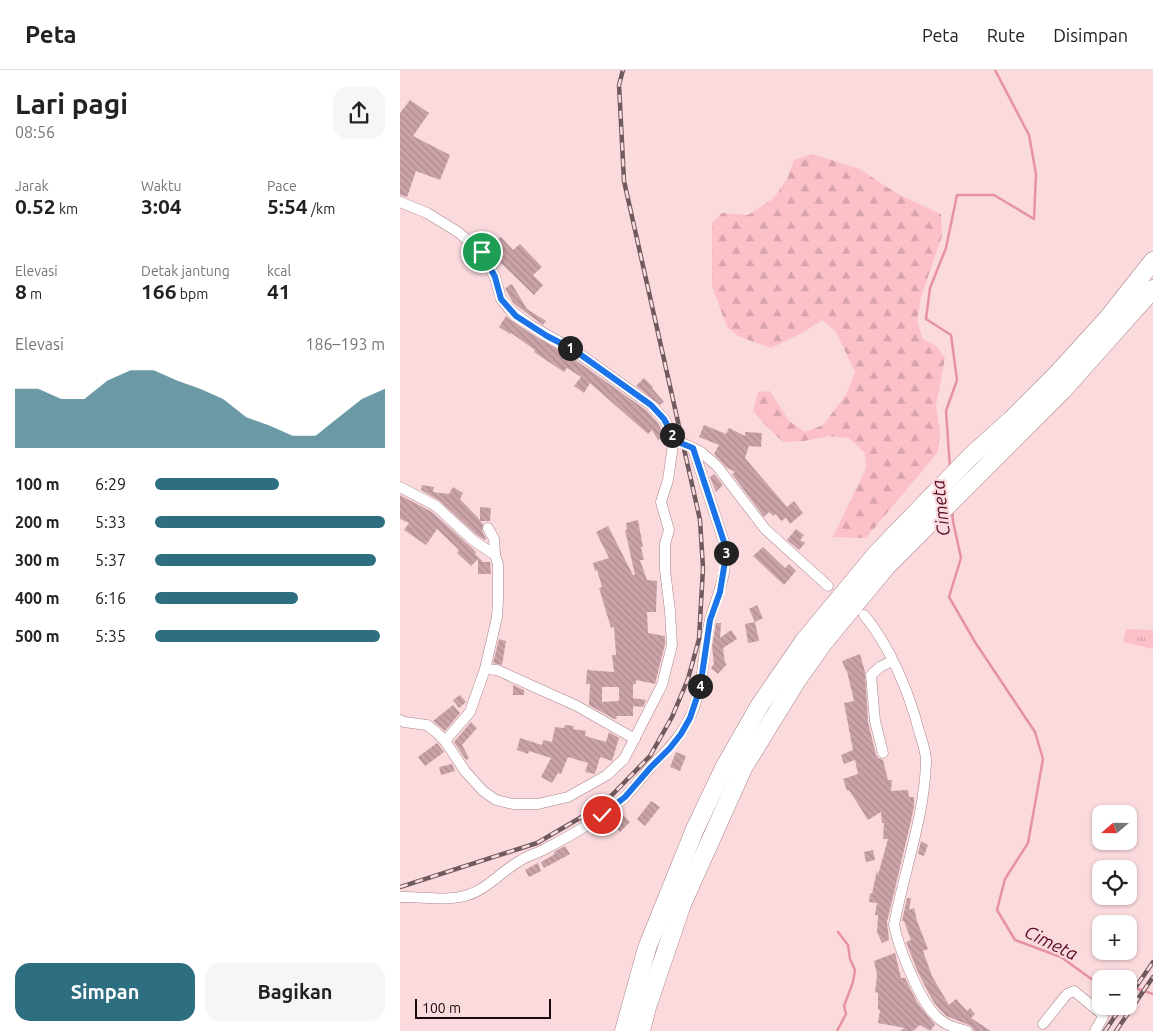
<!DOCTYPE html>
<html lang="id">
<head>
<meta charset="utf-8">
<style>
  :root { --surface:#fff; --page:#f6f6f6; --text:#222; --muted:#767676; --line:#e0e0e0; --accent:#2d6f81 }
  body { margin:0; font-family:Ubuntu,sans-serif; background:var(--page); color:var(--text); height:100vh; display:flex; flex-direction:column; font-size:19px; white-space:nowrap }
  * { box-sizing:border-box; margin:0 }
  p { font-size:16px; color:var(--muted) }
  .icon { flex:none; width:28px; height:28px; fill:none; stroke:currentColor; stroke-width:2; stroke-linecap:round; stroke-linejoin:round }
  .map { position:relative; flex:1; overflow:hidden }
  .details { display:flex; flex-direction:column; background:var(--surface); width:400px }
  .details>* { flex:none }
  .needle { width:32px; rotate:250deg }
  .buttons { position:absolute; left:692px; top:735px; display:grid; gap:10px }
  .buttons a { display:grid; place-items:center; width:45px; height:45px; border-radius:10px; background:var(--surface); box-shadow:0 1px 4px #0004; font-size:25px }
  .scale { position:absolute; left:15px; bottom:12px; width:136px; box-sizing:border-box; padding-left:5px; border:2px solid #190b0d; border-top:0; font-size:14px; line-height:18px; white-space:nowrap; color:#190b0d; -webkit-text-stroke:4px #fbdade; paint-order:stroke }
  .pin { position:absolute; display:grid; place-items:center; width:42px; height:42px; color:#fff; margin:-21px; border:2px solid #fff; border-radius:50%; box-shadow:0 1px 5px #0007 }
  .km { position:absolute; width:25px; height:25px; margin:-12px; border-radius:50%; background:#222; color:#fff; font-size:14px; line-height:25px; text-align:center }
  .round { display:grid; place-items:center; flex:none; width:52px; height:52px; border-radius:15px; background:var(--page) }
  .headline { display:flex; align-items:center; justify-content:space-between; height:85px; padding:0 15px }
  h1 { font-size:28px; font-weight:700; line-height:38px }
  .stats { display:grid; grid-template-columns:repeat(3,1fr); gap:8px; height:85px; padding:5px 15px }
  .stats div { display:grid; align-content:center }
  .stats b { font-size:21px; font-weight:700 }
  .stats small { font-size:14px; font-weight:400 }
  .stats p { font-size:14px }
  .chart { height:140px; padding:10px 15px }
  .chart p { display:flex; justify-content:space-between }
  .chart svg { width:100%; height:90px; margin-top:5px; fill:var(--accent); opacity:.7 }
  .cta { display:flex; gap:10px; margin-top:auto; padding:10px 15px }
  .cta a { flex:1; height:58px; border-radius:15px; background:var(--accent); color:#fff; font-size:20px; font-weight:700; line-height:58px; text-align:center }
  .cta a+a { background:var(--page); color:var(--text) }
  ul { padding:0 15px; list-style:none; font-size:16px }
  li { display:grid; grid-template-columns:80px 60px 1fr; align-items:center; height:38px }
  li i { height:12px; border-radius:6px; background:var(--accent) }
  header { display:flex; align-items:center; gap:30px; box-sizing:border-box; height:70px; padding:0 25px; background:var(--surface); border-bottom:1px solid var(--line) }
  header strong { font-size:24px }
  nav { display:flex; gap:28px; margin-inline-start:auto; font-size:18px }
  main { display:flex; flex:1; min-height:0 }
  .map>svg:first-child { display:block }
  .grass { fill:url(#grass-tufts) }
  .forest { fill:url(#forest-firs) }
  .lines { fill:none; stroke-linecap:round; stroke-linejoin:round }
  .stream { stroke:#e792a0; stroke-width:2.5 }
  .building { fill:url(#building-back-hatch); fill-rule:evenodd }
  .street-casing { stroke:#a88388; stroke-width:11 }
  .highway-casing { stroke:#a88388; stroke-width:19 }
  .street { stroke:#fff; stroke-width:10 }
  .highway { stroke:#fff; stroke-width:18 }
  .rail-casing { stroke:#6f5a5d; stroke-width:4.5 }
  .rail { stroke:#fbdade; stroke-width:2.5; stroke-dasharray:8; stroke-linecap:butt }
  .route-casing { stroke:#fff; stroke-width:10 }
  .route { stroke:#1a73e8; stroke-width:6 }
  .labels { text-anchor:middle; stroke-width:4.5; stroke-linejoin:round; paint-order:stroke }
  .water-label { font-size:18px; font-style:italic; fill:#570c23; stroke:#fbdade }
</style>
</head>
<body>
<header>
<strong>Peta</strong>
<nav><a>Peta</a><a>Rute</a><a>Disimpan</a></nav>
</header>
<main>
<section class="details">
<div class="headline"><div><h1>Lari pagi</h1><p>08:56</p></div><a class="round"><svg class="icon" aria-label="share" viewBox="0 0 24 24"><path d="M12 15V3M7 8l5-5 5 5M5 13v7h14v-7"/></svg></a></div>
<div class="stats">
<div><p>Jarak</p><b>0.52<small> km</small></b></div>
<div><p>Waktu</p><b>3:04</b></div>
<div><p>Pace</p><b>5:54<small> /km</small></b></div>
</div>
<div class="stats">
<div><p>Elevasi</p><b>8<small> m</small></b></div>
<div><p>Detak jantung</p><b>166<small> bpm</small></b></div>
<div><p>kcal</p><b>41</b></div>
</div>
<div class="chart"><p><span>Elevasi</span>186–193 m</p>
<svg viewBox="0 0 160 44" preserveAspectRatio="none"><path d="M0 44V15L10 15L20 20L30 20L40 11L50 6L60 6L70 11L80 15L90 20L100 29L110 33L120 38L130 38L140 29L150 20L160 15V44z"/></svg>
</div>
<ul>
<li><b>100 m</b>6:29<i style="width:54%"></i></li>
<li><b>200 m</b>5:33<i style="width:100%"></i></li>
<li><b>300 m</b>5:37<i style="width:96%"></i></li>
<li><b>400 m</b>6:16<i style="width:62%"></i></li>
<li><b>500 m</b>5:35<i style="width:98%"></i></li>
</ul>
<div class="cta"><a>Simpan</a><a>Bagikan</a></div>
</section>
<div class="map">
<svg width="753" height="961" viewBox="0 0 753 961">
  <defs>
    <pattern id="grass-tufts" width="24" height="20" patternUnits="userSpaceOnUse" patternTransform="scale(1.25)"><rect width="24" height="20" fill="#fcc0c8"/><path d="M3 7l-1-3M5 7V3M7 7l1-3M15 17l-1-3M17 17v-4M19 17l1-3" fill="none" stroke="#d7a4ab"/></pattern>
    <pattern id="forest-firs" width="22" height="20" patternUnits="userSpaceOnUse" patternTransform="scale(1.25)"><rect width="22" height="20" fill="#fcc0c8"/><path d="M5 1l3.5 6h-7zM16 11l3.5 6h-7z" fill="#d7a4ab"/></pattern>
    <pattern id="building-back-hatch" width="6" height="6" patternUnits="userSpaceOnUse" patternTransform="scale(1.25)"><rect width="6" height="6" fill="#caa3a8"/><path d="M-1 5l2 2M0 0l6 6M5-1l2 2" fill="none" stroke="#ad8b8f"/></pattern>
  </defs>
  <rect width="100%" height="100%" fill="#fbdade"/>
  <path class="grass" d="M 726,559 L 753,560 L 753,579 L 723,572 Z"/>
  <path class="forest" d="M 412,84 L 460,99 L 482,114 L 502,126 L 541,144 L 542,166 L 521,227 L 517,251 L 523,269 L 536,276 L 545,288 L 536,336 L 540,363 L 538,382 L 466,468 L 433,467 L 466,398 L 465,383 L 449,368 L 429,366 L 404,371 L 383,372 L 367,357 L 353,341 L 358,322 L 370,321 L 389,351 L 405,362 L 423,355 L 446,325 L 455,302 L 436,262 L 422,250 L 402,263 L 371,278 L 338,266 L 327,257 L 312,216 L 312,153 L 322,143 L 348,145 L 373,129 L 387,109 L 394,90 Z"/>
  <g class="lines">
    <g class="stream">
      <path d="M 550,398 L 546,341 L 557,310 L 551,265 L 526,249 L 530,218 L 546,178 L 557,125 L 594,125 L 634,149 L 636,104 L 629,65 L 595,0"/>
      <path d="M 552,441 L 553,451 L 561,488 L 549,527 L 575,572 L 635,662 L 643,689 L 628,773 L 605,809 L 597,840 L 615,870 L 661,887 L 701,916"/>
      <path d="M 729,916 L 753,924"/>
      <path d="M 437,961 L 446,944 L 444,936 L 453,912 L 455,900 L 450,889 L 448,875 L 438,862"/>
    </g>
  </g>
  <g class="building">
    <path d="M 10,30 L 29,43 L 13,66 L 50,85 L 40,110 L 16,101 L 7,127 L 0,125 L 0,43 Z"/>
    <path d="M 101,167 L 113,180 L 120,174 L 142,197 L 133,205 L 143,215 L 134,225 L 101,193 L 97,197 L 93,189 L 104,185 L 94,172 Z"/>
    <path d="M 112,214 L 127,239 L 146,251 L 143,255 L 113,233 L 105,218 Z"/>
    <path d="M 106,246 L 127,261 L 170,286 L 246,340 L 258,353 L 265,367 L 258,370 L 252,360 L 248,364 L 190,313 L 184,323 L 174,316 L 181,307 L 167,298 L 164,302 L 134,282 L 135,280 L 111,263 L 110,264 L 99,257 Z"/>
    <path d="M 244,308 L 253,317 L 252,318 L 264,332 L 260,335 L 236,316 Z"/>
    <path d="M 304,355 L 326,364 L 329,358 L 345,366 L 345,362 L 362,363 L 361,377 L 349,376 L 345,388 L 387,437 L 394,431 L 403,443 L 390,454 L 386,448 L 381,451 L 376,444 L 373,446 L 369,442 L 364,447 L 332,404 L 335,402 L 326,397 L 314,384 L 319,375 L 299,367 Z"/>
    <path d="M 314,404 L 323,415 L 316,422 L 310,407 Z"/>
    <path d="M 22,415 L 34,417 L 33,422 L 49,424 L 53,417 L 63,423 L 60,429 L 80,450 L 80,437 L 91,438 L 90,451 L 80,451 L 83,454 L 82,461 L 86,469 L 85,470 L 78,466 L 40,431 L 21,420 Z"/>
    <path d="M 0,425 L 32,442 L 73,479 L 76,482 L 75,484 L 83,492 L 90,492 L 91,504 L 78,504 L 78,489 L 71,496 L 57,483 L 59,480 L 37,459 L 26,475 L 4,460 L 9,453 L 0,449 Z"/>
    <path d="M 238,450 L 243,477 L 241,477 L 244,490 L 240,490 L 247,510 L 257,511 L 256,542 L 247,542 L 248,563 L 265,566 L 265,574 L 255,614 L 236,610 L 236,614 L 233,614 L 233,628 L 246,630 L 243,637 L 233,636 L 233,646 L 216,646 L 217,649 L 214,649 L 189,635 L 190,614 L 186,614 L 187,600 L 214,602 L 212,585 L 216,585 L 214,557 L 211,558 L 199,518 L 202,517 L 197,500 L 195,501 L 193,493 L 209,488 L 196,462 L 208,456 L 233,505 L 235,505 L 225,460 L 227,460 L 226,453 ZM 202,617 L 219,617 L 219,631 L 202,632 Z"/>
    <path d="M 396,459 L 404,465 L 400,470 L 405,473 L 399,480 L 387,470 Z"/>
    <path d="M 363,477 L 385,498 L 389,494 L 396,501 L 384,515 L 353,486 Z"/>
    <path d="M 357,535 L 363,548 L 355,552 L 349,539 Z"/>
    <path d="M 355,552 L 359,571 L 348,573 L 345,554 Z"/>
    <path d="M 316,553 L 321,553 L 320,568 L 331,560 L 337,569 L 323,578 L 325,593 L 327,594 L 318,604 L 311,598 L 314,594 L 312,576 Z"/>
    <path d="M 99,569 L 106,571 L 102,595 L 93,593 Z"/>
    <path d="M 460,584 L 465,602 L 468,652 L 476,685 L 478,688 L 483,690 L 488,710 L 492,710 L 491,721 L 508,720 L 509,727 L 514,727 L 514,736 L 511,751 L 487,852 L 489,870 L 482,873 L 477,862 L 478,845 L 475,845 L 477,833 L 469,832 L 470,823 L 472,824 L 477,800 L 478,805 L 488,769 L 483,769 L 484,753 L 482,753 L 481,742 L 468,750 L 449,720 L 447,721 L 443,709 L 458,704 L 455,690 L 444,694 L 441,685 L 453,680 L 444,633 L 454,631 L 447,601 L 446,601 L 442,591 Z"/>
    <path d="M 113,615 L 124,620 L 124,625 L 113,625 Z"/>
    <path d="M 60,625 L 66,632 L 59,638 L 53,630 Z"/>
    <path d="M 53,635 L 60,643 L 45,661 L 33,651 Z"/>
    <path d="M 71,652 L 77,658 L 62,675 L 69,688 L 66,690 L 54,672 Z"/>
    <path d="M 165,655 L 174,656 L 173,659 L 186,661 L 185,666 L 206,672 L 209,662 L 219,668 L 212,691 L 200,687 L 195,704 L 185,702 L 188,693 L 168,687 L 161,704 L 158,703 L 152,713 L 141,707 L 151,688 L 129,681 L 128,684 L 117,680 L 120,668 L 142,675 L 143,670 L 152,672 L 155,657 L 164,658 Z"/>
    <path d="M 37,673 L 44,682 L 25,696 L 18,687 Z"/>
    <path d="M 276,682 L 286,686 L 280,701 L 270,697 Z"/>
    <path d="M 52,694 L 55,701 L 41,705 L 39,697 Z"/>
    <path d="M 251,731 L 260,737 L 245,756 L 237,749 Z"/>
    <path d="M 223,745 L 230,752 L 220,762 L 214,755 Z"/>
    <path d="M 205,752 L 210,758 L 201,765 L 196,758 Z"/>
    <path d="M 521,771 L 528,775 L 524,786 L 518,784 Z"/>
    <path d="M 165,776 L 170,784 L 144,798 L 141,792 L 155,784 L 154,782 Z"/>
    <path d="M 473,780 L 475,790 L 466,792 L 464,782 Z"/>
    <path d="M 138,793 L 141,801 L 129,807 L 125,800 Z"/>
    <path d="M 507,828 L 511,828 L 509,840 L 514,838 L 517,851 L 528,879 L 523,881 L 532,906 L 549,935 L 556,929 L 567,941 L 570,938 L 575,944 L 571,948 L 591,961 L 574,961 L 572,957 L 569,955 L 546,946 L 535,934 L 529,924 L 517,900 L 506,872 L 511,870 L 504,851 L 502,851 Z"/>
    <path d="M 495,883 L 501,908 L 505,908 L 517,932 L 535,955 L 530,961 L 520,955 L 513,961 L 500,961 L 505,958 L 478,953 L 480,940 L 478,940 L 478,923 L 475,922 L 477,905 L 474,891 Z"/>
  </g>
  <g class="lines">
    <defs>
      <g id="street">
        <path d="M 0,132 L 27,143 L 58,162 L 81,182 L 95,207 L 101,229 L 109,239 L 130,255 L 174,280 L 251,335 L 264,349 L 274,368 L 278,371 L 301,382 L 317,396 L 365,459 L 428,516"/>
        <path d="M 0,417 L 36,436 L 74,471 L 95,485 L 98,494 L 98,531 L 97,547 L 85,599 L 70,642 L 45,671"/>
        <path d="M 88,458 L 94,469 L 95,485"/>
        <path d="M 464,545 C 490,576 509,622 519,661 C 522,671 526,681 526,691 C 525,744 504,802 494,855 C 499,879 519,929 536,946 C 544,955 556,958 567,961"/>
        <path d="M 85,599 L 97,600 L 177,636 L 235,669"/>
        <path d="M 0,650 L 4,652 L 27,655 L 36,662 L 45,671 L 65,701 L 83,721 L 96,730 L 113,734 L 138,734 L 168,727 L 207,705 L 224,689 L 262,615 L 272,575 L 270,541 L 265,500 L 265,474 L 269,460 L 261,432 L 268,410 L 274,368"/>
        <path d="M 483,683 L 475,651 L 471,605 L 480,597 L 492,591"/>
        <path d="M 0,827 C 22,826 46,832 68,825 C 87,819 101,802 118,792 C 126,786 136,784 145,779 C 172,765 202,748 224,728 C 234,718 242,706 252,696 C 266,681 280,668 289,649 C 305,618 302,582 310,550 C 318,521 329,504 324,472 L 293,378"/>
        <path d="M 643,954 L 667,924 L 674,921 L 702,944 L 703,947 L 695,961"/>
      </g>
      <g id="highway">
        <path d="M 224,961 L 247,878 L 295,759 L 324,698 L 360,635 L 404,571 L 477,483 L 571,386 L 612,349 L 657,304 L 708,248 L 753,191"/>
        <path d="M 241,961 L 247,937 L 282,834 L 343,698 L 397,610 L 424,572 L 486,497 L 663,320 L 753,219"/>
      </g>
    </defs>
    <use href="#street" class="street-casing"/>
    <use href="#highway" class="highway-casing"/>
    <use href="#street" class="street"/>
    <use href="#highway" class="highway"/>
    <defs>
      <g id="rail">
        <path d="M 0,817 L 137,773 L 185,745 L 212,725 L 250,686 L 272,647 L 288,609 L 299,569 L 303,498 L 300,450 L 224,111 L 219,15 L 223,0"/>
        <path d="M 729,927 L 753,892"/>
        <path d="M 705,961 L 722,936"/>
        <path d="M 716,961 L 753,907"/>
      </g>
    </defs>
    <use href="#rail" class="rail-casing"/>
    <use href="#rail" class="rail"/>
  </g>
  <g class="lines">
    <defs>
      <path id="route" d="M 82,182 L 95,207 L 101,229 L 116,246 L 147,266 L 174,280 L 251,335 L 264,349 L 274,368 L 278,372 L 293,378 L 324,472 L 326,485 L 320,522 L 310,550 L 300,618 L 290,648 L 281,664 L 270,678 L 251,697 L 225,727 L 202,745"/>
    </defs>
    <use href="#route" class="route-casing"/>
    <use href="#route" class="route"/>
  </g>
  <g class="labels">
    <g class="water-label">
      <text transform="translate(541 438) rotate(-96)" y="6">Cimeta</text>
      <text transform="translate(651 873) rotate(26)" y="6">Cimeta</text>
    </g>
  </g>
</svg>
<div class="buttons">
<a><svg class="needle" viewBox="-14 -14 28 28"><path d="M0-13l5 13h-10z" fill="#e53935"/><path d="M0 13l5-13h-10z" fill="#767676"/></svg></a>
<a><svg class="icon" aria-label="locate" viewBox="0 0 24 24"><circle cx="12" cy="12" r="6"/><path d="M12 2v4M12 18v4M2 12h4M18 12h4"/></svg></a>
<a>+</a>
<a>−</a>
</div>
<div class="scale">100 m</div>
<div class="pin" style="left:82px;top:182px;background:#1e9e55"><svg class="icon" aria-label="arrive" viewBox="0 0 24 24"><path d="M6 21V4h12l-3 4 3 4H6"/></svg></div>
<div class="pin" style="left:202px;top:745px;background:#d93025"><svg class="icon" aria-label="check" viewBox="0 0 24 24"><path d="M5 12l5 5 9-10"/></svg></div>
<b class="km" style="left:170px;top:278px">1</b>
<b class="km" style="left:272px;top:365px">2</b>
<b class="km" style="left:326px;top:483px">3</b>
<b class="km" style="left:300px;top:616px">4</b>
</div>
</main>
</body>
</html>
